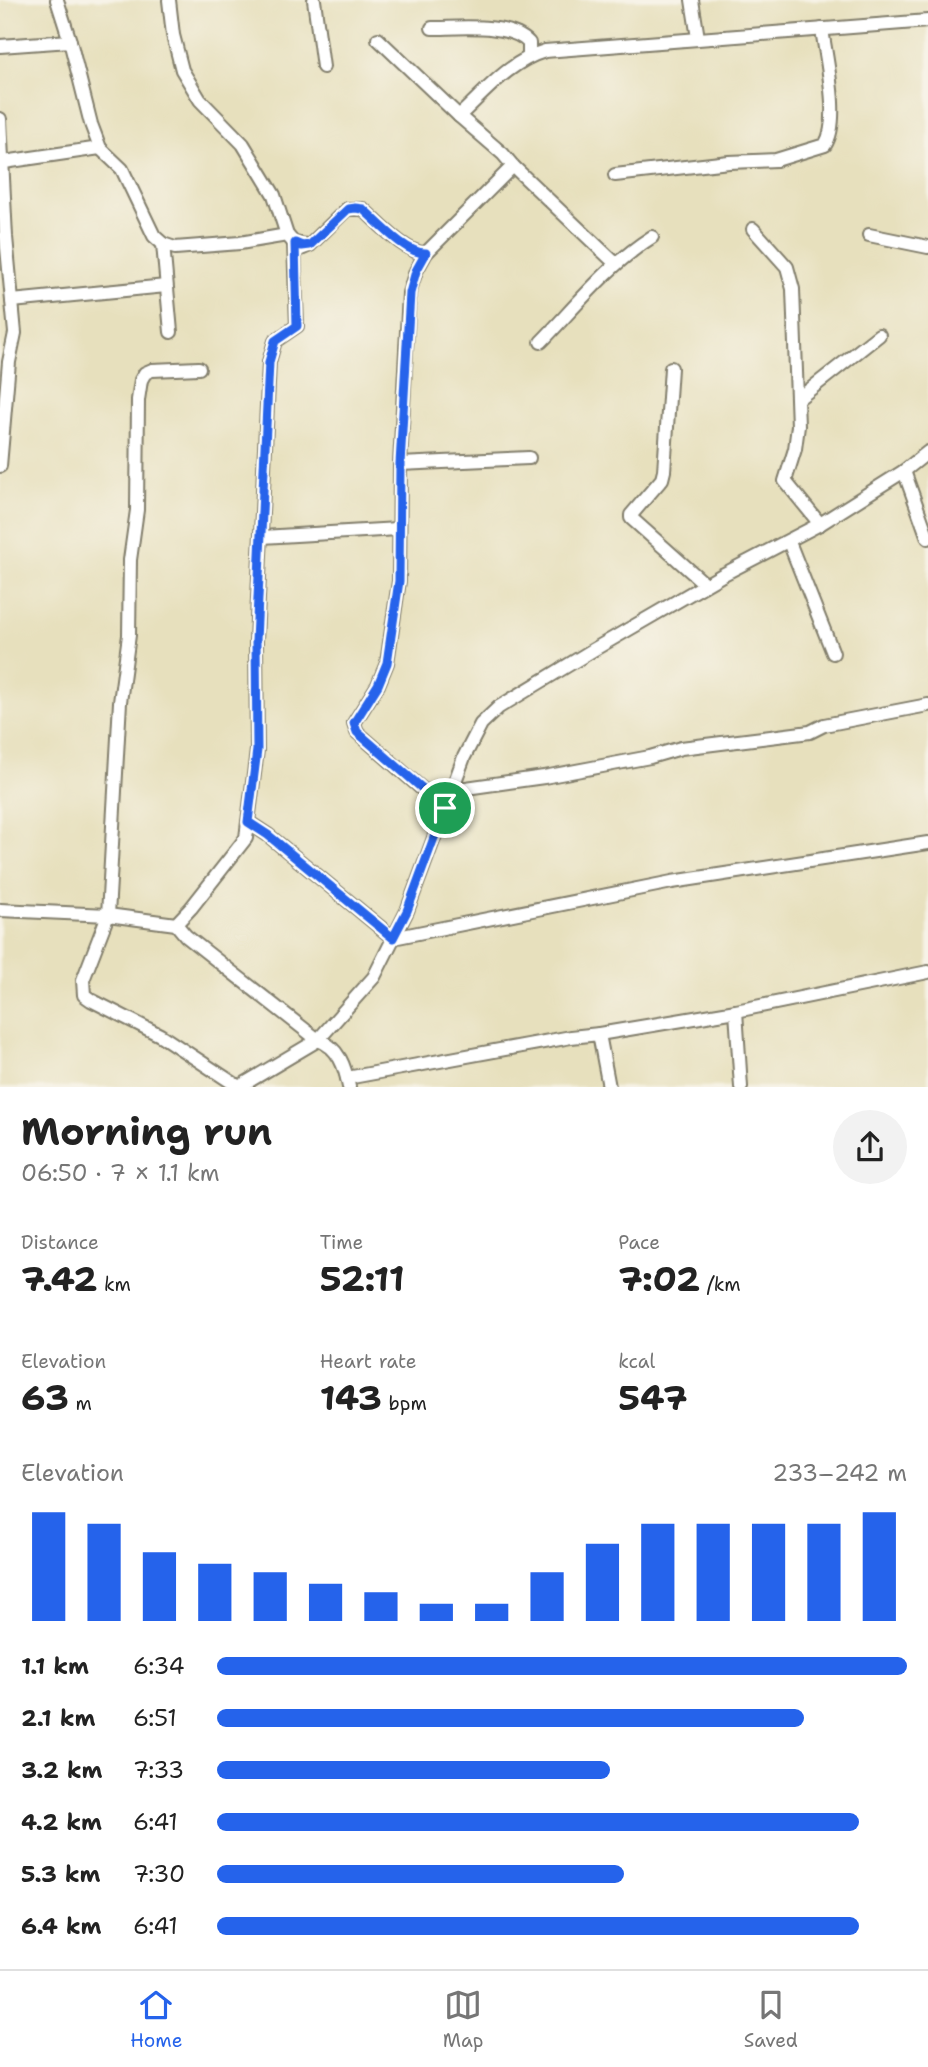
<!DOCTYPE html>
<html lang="en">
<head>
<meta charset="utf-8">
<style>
  :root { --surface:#fff; --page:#f2f2f2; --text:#222; --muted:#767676; --line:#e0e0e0; --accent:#2563eb }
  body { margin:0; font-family:"Shantell Sans",sans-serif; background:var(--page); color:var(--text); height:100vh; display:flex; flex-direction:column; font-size:26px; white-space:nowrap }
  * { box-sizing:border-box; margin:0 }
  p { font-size:23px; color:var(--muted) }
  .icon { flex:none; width:38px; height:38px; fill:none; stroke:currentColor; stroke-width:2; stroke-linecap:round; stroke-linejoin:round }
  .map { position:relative; height:1087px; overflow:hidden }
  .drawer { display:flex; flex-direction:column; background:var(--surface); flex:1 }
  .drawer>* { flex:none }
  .pin { position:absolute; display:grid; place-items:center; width:60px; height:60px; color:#fff; margin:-30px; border:4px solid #fff; border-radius:50%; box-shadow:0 2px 7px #0007 }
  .round { display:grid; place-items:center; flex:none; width:74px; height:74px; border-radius:37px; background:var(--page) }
  .headline { display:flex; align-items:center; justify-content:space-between; height:119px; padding:0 21px }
  h1 { font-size:38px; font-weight:700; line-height:52px }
  .figures { display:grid; grid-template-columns:repeat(3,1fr); gap:10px; height:119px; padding:7px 21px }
  .figures div { display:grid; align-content:center }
  .figures b { font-size:35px; font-weight:700 }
  .figures small { font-size:19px; font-weight:400 }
  .figures p { font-size:19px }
  .chart { height:196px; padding:14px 21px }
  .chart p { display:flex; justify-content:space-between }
  .chart svg { width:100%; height:126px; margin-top:7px; stroke:var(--accent); stroke-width:6 }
  ul { padding:0 21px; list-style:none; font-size:23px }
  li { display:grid; grid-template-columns:112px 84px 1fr; align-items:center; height:52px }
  li i { height:18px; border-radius:9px; background:var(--accent) }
  .tabs { display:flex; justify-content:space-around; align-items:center; height:98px; border-top:2px solid var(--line); background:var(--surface); font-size:19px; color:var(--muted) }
  .tabs a { display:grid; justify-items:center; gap:4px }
  .tabs .active { color:var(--accent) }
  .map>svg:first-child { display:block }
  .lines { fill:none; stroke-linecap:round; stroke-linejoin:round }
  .minor-casing { stroke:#827e6c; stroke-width:16 }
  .minor { stroke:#fff; stroke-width:12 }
  .route-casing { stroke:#fff; stroke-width:14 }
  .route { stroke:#2563eb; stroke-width:9 }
</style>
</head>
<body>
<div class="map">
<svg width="928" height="1087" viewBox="0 0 928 1087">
  <rect width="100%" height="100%" fill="#f7f3e8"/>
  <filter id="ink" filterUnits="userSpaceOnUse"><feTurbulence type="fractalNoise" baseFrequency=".0143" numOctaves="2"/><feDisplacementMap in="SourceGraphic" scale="14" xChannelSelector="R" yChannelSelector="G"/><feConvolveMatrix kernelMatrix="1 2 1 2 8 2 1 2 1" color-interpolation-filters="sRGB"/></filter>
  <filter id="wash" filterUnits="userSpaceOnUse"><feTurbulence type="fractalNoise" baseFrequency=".00686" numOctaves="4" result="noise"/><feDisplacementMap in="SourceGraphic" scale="28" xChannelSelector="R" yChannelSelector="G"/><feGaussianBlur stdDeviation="1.57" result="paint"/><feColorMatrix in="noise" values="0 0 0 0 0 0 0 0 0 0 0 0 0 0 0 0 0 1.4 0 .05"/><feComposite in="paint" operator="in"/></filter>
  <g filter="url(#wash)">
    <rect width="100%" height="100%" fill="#e7e0bd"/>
  </g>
  <g filter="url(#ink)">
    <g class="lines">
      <defs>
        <g id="minor">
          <path d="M 57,0 L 70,41 L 91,124 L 100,148 L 122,169 L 154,236 L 163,244 L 175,248 L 240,243 L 287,235"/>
          <path d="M 169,0 L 173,35 L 182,70 L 200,100 L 243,144 L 274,195 L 287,235 L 294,243 L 306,245"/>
          <path d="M 314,0 L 323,67"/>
          <path d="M 692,0 L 698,38"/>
          <path d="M 432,28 C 460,28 510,22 529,43 L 529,56"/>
          <path d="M 378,39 L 459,116 L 503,154 L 513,166 L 616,264"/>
          <path d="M 0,46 L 70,41"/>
          <path d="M 459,116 C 485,92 510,61 545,51 L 928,21"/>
          <path d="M 0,119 L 6,237 L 15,333 L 9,362 L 0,466"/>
          <path d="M 4,162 L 100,148"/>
          <path d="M 615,175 L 729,162 L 776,160 L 825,145 C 841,121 826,59 822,29"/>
          <path d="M 753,229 L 787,267 L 793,289 L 798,426 L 795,449 L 785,481 L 820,524"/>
          <path d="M 869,235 L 928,247"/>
          <path d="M 163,244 L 171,332"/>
          <path d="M 301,249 L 310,245 L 347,209 L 363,209 C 378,222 406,254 426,253 L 513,166"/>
          <path d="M 426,253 L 416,271 L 409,293 L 400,464 L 399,581 L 387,663 L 378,685 L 354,723 L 357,732 L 445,809"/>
          <path d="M 12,301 L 166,286"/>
          <path d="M 541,342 C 576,306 609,264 652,237"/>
          <path d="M 199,368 L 152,370 L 145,373 L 141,380 L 138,400 L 137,510 L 130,560 L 129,635 L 120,702 L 108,915 L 83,980 L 84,995 L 91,1000 L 160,1035 L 239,1087"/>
          <path d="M 671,368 L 664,471 L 662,479 L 631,515 L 631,518 L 705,584"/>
          <path d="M 798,399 L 879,335"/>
          <path d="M 400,464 L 529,458"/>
          <path d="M 904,471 L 928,538"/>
          <path d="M 262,537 L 398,529"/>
          <path d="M 789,542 L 833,653"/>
          <path d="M 452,790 L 544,777 L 650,757 L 681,748 L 810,732 L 824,725 L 928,705"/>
          <path d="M 248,822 L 268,835 L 393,938 L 672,882 L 928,843"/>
          <path d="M 0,910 L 108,915 L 176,924 L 186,936 L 318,1040 C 339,1047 345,1067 349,1087"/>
          <path d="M 176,924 L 191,908 L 246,838 L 257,750 L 256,641 L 269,362 L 275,341 L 297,326 L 294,243"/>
          <path d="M 736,1011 L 741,1087"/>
          <path d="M 599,1034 L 736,1011 L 928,972"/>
          <path d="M 347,1078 L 571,1037 L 599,1034 L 609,1087"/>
          <path d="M 239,1087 L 318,1040 L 374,977 L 407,911 L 464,757 L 481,724 L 499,707 L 593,650 L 724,574 L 820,524 L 904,471 L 928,452"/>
        </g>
      </defs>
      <use href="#minor" class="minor-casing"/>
      <use href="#minor" class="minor"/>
    </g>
  </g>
  <g class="lines" filter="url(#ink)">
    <defs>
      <path id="route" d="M 355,208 L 363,209 C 378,222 406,254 426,253 L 416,271 L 410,293 L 400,464 L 399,581 L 387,663 L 378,685 L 354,723 L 357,732 L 445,808 L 407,911 L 393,938 L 268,835 L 248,822 L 257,750 L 256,641 L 269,362 L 275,341 L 297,326 L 295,243 L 302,246 L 310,245 L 348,209 Z"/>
    </defs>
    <use href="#route" class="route-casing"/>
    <use href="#route" class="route"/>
  </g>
</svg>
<div class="pin" style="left:445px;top:808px;background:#1e9e55"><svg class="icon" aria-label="arrive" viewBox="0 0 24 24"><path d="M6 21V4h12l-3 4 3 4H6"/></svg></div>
</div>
<section class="drawer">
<div class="headline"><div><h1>Morning run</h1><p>06:50 · 7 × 1.1 km</p></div><a class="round"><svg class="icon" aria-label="share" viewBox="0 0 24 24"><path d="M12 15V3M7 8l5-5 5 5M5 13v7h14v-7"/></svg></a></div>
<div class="figures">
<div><p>Distance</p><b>7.42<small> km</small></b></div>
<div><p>Time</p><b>52:11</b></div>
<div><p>Pace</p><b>7:02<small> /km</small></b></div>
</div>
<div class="figures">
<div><p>Elevation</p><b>63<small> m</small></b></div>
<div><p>Heart rate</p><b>143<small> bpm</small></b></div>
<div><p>kcal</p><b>547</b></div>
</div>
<div class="chart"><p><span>Elevation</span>233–242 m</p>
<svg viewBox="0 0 160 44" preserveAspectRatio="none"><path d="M5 44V6M15 44V10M25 44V20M35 44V24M45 44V27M55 44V31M65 44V34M75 44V38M85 44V38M95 44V27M105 44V17M115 44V10M125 44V10M135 44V10M145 44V10M155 44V6"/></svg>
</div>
<ul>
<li><b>1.1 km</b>6:34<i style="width:100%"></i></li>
<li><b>2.1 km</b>6:51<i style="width:85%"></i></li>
<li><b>3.2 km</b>7:33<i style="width:57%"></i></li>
<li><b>4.2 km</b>6:41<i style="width:93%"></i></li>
<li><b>5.3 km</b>7:30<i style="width:59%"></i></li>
<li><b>6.4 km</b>6:41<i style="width:93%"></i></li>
</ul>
</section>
<nav class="tabs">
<a class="active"><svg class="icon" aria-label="home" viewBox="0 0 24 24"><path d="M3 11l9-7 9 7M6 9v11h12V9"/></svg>Home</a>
<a><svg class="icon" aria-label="map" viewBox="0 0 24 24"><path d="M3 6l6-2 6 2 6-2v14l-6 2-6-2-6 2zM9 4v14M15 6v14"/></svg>Map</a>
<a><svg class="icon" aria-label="saved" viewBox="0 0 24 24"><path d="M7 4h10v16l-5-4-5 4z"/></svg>Saved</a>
</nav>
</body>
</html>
